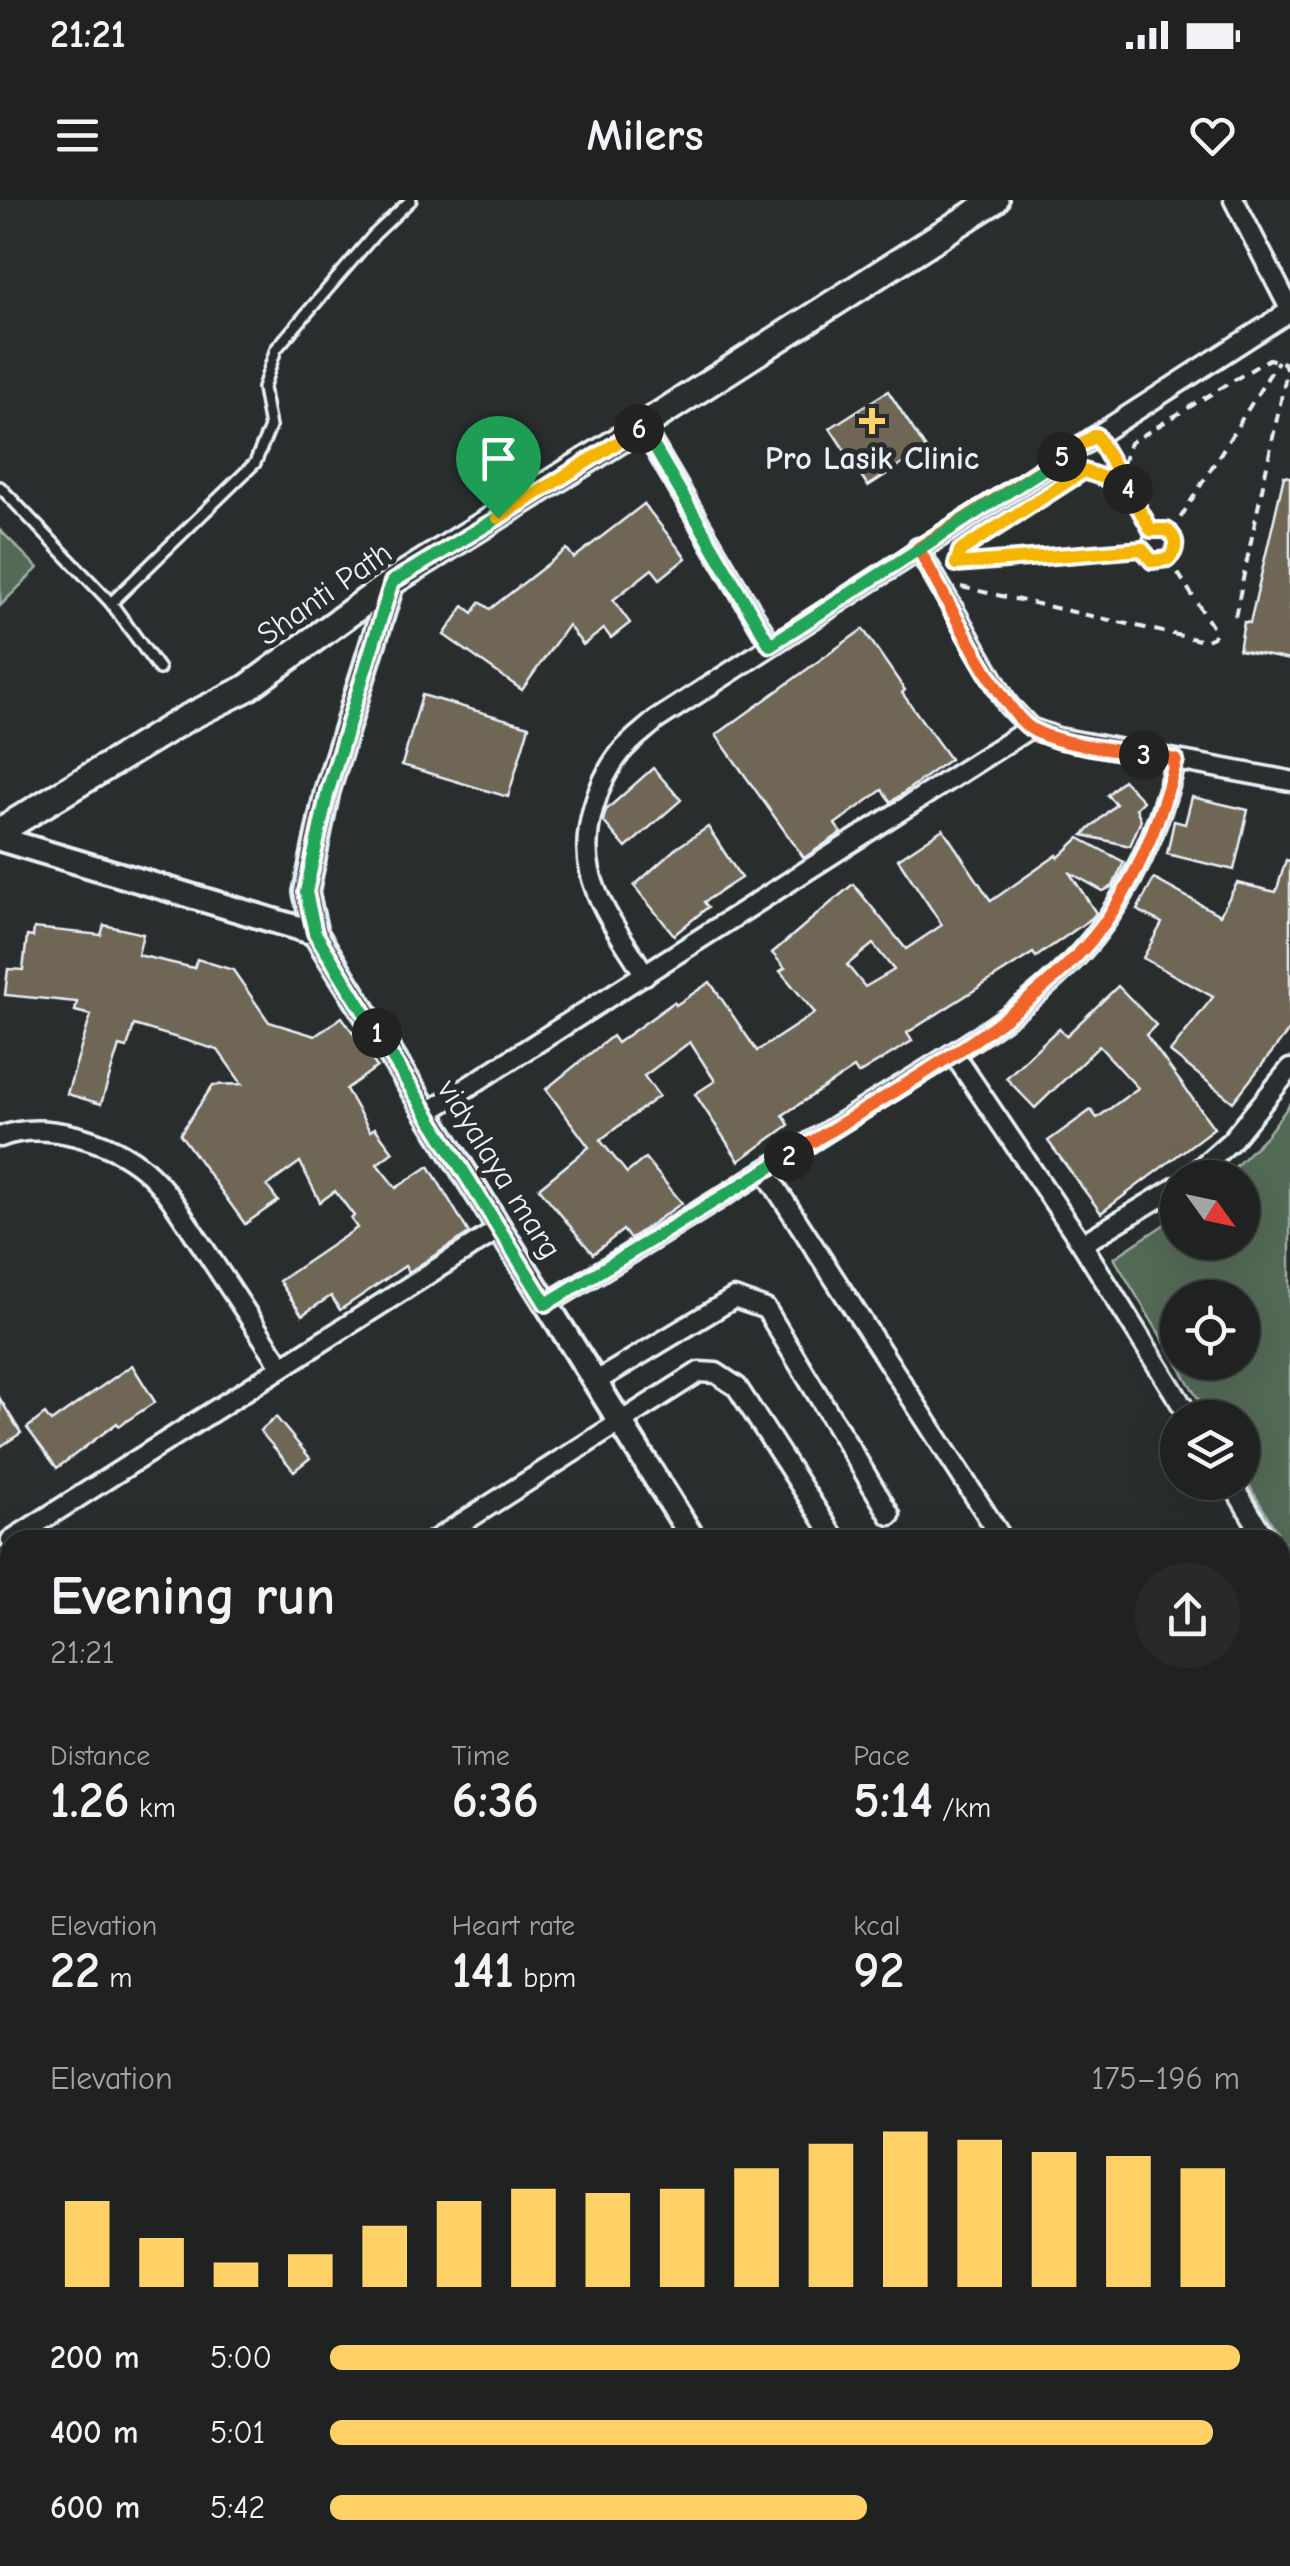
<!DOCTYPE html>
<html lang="en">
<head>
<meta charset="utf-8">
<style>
  :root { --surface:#202222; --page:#282a2a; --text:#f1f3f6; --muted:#a2a4a5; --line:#3d3f40; --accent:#ffd166 }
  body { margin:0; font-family:"Comic Neue",sans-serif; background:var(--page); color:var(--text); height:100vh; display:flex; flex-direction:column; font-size:38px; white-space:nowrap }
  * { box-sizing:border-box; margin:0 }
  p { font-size:32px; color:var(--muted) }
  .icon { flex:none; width:55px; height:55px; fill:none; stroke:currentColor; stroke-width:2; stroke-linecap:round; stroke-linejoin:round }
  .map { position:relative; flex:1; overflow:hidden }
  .details { position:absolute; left:0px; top:1330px; width:1290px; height:1038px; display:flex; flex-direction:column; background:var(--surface); border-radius:30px 30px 0 0; box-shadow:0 10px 40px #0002,0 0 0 2px var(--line) }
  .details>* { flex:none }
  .needle { width:65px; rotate:123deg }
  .fabs { position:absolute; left:1160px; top:960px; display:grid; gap:20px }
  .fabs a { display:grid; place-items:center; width:100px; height:100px; border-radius:50%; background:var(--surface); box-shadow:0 10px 40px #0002,0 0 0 2px var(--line); font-size:50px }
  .pin { position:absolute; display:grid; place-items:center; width:85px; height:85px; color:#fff; margin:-102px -42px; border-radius:50% 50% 50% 0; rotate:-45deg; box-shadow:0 0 10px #0007 }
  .pin .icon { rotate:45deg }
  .km { position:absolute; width:50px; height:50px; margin:-25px; border-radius:50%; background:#222; color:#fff; font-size:28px; line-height:50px; text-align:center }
  .round { display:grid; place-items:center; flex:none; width:105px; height:105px; border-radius:52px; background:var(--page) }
  .overview { display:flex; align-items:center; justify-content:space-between; height:170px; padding:0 50px }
  h1 { font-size:55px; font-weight:700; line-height:75px }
  .figures { display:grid; grid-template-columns:repeat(3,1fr); gap:15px; height:170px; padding:10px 50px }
  .figures div { display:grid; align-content:center }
  .figures b { font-size:50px; font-weight:700 }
  .figures small { font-size:28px; font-weight:400 }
  .figures p { font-size:28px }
  .chart { height:280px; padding:20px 50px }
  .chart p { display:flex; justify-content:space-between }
  .chart svg { width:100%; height:180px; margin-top:10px; stroke:var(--accent); stroke-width:6 }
  ul { padding:0 50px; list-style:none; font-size:32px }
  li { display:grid; grid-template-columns:160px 120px 1fr; align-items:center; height:75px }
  li i { height:25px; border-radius:12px; background:var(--accent) }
  .status { display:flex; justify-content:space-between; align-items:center; height:70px; padding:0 50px; background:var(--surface); direction:ltr }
  .status svg { height:28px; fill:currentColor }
  header { display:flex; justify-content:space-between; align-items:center; height:130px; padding:0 50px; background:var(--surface); font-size:45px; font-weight:700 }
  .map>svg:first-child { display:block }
  .green { fill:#536a57; stroke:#9eaea8; stroke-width:2.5; fill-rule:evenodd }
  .building { fill:#706657; stroke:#e8f1f8; stroke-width:2.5; fill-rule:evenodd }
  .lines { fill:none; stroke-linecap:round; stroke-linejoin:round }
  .service-casing { stroke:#e8f1f8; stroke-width:16 }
  .minor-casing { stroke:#e8f1f8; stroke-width:25 }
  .tertiary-casing { stroke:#e8f1f8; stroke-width:30 }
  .secondary-casing { stroke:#e8f1f8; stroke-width:32 }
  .path { stroke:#e8f1f8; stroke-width:4; stroke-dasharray:10 8; stroke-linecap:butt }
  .service { stroke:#2a2d2e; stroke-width:9 }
  .minor { stroke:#2a2d2e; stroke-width:18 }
  .tertiary { stroke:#2a2d2e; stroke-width:22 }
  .secondary { stroke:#2a2d2e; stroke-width:25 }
  .split-1-casing { stroke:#fff; stroke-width:20 }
  .split-2-casing { stroke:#fff; stroke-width:20 }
  .split-3-casing { stroke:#fff; stroke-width:20 }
  .split-4-casing { stroke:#fff; stroke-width:20 }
  .split-5-casing { stroke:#fff; stroke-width:20 }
  .split-6-casing { stroke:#fff; stroke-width:20 }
  .split-7-casing { stroke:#fff; stroke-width:20 }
  .split-1 { stroke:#22a559; stroke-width:12 }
  .split-2 { stroke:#22a559; stroke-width:12 }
  .split-3 { stroke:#f0652b; stroke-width:12 }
  .split-4 { stroke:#f0652b; stroke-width:12 }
  .split-5 { stroke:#f5b400; stroke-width:12 }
  .split-6 { stroke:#22a559; stroke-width:12 }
  .split-7 { stroke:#f5b400; stroke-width:12 }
  .poi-dot { fill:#ffd166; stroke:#2a2d2e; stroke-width:4 }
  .labels { text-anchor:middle; stroke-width:10; stroke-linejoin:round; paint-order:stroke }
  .poi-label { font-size:32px; font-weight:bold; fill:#e8f1f8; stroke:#2a2d2e }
  .street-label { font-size:32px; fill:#e8f1f8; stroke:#2a2d2e }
</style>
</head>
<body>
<div class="status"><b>21:21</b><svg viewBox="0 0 49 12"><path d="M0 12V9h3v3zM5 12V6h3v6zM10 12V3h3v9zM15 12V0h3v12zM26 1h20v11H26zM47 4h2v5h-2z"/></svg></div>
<header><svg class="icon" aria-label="menu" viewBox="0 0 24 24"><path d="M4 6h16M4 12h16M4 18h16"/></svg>Milers<svg class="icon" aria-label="heart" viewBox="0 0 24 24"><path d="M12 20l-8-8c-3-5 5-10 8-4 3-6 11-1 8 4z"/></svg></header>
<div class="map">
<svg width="1290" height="2366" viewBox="0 0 1290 2366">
  <rect width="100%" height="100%" fill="#2a2d2e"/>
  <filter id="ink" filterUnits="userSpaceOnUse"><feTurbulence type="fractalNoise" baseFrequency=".01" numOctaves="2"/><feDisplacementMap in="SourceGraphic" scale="20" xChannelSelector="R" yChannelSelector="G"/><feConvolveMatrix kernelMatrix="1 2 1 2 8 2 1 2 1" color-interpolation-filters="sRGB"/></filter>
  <g filter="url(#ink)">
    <g class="green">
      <path d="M 0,330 L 38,368 L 0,406 Z"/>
      <path d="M 1290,904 L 1290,1354 L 1243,1275 L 1242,1218 L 1209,1217 L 1114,1058 L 1177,1016 L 1178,1042 L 1242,1042 L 1242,978 L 1225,977 L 1267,935 ZM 1178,1098 L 1242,1098 L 1242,1162 L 1178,1162 Z"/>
    </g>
    <g class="building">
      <path d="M 888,191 L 926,249 L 868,286 L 830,228 Z"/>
      <path d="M 1284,276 L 1290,277 L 1290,460 L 1239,450 L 1244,422 L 1250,423 Z"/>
      <path d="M 644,304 L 686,358 L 660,379 L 652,369 L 613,400 L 630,423 L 611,438 L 604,429 L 583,445 L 568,425 L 522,490 L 444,435 L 464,406 L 473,413 L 480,402 L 490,409 L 567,349 L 574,358 Z"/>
      <path d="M 863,429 L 905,490 L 902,493 L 950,559 L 891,602 L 882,590 L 835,624 L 841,633 L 804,658 L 716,535 Z"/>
      <path d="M 422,495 L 529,526 L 508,597 L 402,565 Z"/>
      <path d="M 653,568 L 681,600 L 626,648 L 603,621 L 606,610 Z"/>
      <path d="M 1123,580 L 1143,601 L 1136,608 L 1141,620 L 1130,646 L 1083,635 L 1116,604 L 1107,595 Z"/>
      <path d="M 1192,597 L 1248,610 L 1234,670 L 1167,654 L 1174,621 L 1185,624 Z"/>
      <path d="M 708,627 L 741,678 L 704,702 L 708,707 L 674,735 L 634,686 L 675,649 Z"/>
      <path d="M 943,629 L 991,701 L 1057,655 L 1058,658 L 1079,638 L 1124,662 L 1113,686 L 1103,691 L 1069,672 L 1096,713 L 1092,718 L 1036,757 L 1033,753 L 907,833 L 912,841 L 858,874 L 854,868 L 783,915 L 789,925 L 739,961 L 695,894 L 715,881 L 690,842 L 644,876 L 659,896 L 600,940 L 627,973 L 645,958 L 682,1003 L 630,1039 L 623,1030 L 593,1054 L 539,988 L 589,947 L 546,889 L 612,836 L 617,843 L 674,802 L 676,805 L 710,782 L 757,851 L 815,813 L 780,771 L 785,768 L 772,753 L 853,684 L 906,749 L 942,725 L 898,659 ZM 873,744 L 894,770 L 865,787 L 847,765 Z"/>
      <path d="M 1286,660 L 1290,661 L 1290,829 L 1233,902 L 1170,852 L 1213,797 L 1143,758 L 1162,723 L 1137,710 L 1154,679 L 1220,715 L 1237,683 L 1276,692 Z"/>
      <path d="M 104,725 L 143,734 L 138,755 L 194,768 L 197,759 L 233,770 L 269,822 L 315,836 L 342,817 L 377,867 L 346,889 L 370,931 L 375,928 L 393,952 L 377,964 L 396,988 L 429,966 L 469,1033 L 409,1072 L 405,1066 L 340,1110 L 331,1096 L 302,1115 L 279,1081 L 357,1028 L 351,1019 L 354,1016 L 335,991 L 320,1002 L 300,962 L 267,986 L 278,1001 L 245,1024 L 180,934 L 213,885 L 242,884 L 218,850 L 134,825 L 127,848 L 119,846 L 101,904 L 67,894 L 91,815 L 75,811 L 77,802 L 5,795 L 8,769 L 23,770 L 27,736 L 33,737 L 34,728 L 101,735 Z"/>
      <path d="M 1118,786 L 1156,825 L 1146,835 L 1214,928 L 1101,1013 L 1048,941 L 1091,910 L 1097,918 L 1138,888 L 1099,846 L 1035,908 L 1006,878 L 1059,828 L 1066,836 Z"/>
      <path d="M 132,1165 L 155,1202 L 119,1226 L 117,1223 L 57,1268 L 27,1228 L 45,1214 L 51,1222 Z"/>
      <path d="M 0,1199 L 21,1233 L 0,1247 Z"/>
      <path d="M 276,1217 L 310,1258 L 294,1271 L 260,1231 Z"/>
    </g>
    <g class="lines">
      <defs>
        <g id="service">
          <path d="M 0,287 L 111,403"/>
          <path d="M 159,469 L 111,403 L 255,263 L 270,227 L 263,188 L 276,149 L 374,35 L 411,0"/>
        </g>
        <g id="minor">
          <path d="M 1234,0 L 1290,109"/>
          <path d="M 642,226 L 771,445"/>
          <path d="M 918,348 L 1008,505 L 1030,528 L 1058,538 L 1290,581"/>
          <path d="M 645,775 C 626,743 598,708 590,671 C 581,634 597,581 621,552 C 631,540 645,530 656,520 L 1290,111"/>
          <path d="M 953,853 L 1082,1044 L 1190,1218"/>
          <path d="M 427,913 L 1030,528"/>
          <path d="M 0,937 C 44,920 110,940 145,970 C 168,990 184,1019 201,1044 C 228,1085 255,1126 282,1167"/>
          <path d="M 765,971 L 1003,1340"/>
          <path d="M 1189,978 L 1231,941 L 1290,869"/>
          <path d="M 1082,1044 L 1178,986"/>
          <path d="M 546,1104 C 653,1041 758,975 863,909 C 942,859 1033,812 1093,738 C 1134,687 1160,623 1176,561"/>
          <path d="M 595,1182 L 734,1098 L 766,1109 L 890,1315"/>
          <path d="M 1231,1282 L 1266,1340"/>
          <path d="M 11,1340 L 499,1029"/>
          <path d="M 435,1340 L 699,1172 L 716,1173 L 737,1187 L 836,1340"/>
          <path d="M 1280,1362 L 1290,1378"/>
          <path d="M 0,1422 L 10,1438"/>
          <path d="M 0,1617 L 10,1610"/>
          <path d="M 1280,1657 L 1290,1651"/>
          <path d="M 0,1676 L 10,1691"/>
          <path d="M 1280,1944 L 1290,1937"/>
          <path d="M 1280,1970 L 1290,1986"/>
          <path d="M 0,2095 L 10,2087"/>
          <path d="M 340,2358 L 347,2366"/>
          <path d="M 735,2358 L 742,2366"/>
          <path d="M 46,2366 L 57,2358"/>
          <path d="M 386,2366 L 396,2358"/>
          <path d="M 708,2366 L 719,2358"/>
          <path d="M 1046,2366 L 1057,2358"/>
        </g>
        <g id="tertiary">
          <path d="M 392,382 L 327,591 L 306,692 L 315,733 L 694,1340"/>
          <path d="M 0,639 L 315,733"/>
          <path d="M 1280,2274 L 1290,2290"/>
        </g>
        <path id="secondary" d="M 0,631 L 185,519 L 247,488 L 392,382 L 642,226 L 995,0"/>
      </defs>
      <use href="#service" class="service-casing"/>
      <use href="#minor" class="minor-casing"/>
      <use href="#tertiary" class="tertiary-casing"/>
      <use href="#secondary" class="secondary-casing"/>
      <g class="path">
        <path d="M 1106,252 L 1151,330"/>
        <circle cx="1159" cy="345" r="17"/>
        <path d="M 1171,333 L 1278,161"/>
        <path d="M 1142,349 L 956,364 L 959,351 L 1083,271 L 1104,278 L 1119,275 L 1130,243 L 1269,159 L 1284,163 L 1287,171 L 1235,417"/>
        <path d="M 961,387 L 1204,441 L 1213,437 L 1215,431 L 1169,359"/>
      </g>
      <use href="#service" class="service"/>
      <use href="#minor" class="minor"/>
      <use href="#tertiary" class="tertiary"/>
      <use href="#secondary" class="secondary"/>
    </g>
  </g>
  <g class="lines" filter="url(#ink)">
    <defs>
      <path id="split-1" d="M 377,833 L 315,733 L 306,692 L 328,591 L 392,382 L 498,318"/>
      <path id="split-2" d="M 377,833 L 546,1104 L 789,956"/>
      <path id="split-3" d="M 789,956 C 886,895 1019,825 1092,739 C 1133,690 1160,622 1176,560 L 1144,555"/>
      <path id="split-4" d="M 1128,289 L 1096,235 L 918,348 C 940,386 999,507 1030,528 C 1056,545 1113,549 1144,555"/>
      <path id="split-5" d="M 1062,257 L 1096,235 L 1119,275 L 1104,278 L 1084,271 L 960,351 L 956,364 L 1142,349 L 1152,361 L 1168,359 C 1178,350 1178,338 1167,330 L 1151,330 L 1128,289"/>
      <path id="split-6" d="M 639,229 L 642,226 L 770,445 L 1062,257"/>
      <path id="split-7" d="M 498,318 L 639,229"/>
    </defs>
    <use href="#split-1" class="split-1-casing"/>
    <use href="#split-2" class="split-2-casing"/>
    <use href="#split-3" class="split-3-casing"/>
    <use href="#split-4" class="split-4-casing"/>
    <use href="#split-5" class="split-5-casing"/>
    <use href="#split-6" class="split-6-casing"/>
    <use href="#split-7" class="split-7-casing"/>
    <use href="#split-1" class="split-1"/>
    <use href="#split-2" class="split-2"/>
    <use href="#split-3" class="split-3"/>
    <use href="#split-4" class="split-4"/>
    <use href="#split-5" class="split-5"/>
    <use href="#split-6" class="split-6"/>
    <use href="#split-7" class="split-7"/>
  </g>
  <path class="poi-dot" d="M867 206h10v10h10v10h-10v10h-10v-10h-10v-10h10z"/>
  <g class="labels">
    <g class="poi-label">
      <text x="872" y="269">Pro Lasik Clinic</text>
    </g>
    <g class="street-label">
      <text transform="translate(324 393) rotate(-35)" y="11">Shanti Path</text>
      <text transform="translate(500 969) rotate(58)" y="11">vidyalaya marg</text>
    </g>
  </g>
</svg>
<div class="fabs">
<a><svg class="needle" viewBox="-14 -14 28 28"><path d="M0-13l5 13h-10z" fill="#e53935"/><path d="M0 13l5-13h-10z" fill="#a2a4a5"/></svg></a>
<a><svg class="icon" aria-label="locate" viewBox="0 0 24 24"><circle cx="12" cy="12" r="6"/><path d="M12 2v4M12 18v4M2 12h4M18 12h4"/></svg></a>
<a><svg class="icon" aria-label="layers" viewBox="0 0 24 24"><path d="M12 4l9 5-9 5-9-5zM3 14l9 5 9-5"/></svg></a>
</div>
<div class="pin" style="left:498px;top:318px;background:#1e9e55"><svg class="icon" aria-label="arrive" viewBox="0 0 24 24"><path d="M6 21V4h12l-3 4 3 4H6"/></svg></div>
<b class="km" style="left:377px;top:833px">1</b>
<b class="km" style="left:789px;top:956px">2</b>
<b class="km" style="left:1144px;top:555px">3</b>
<b class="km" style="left:1128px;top:289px">4</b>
<b class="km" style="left:1062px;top:257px">5</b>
<b class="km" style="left:639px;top:229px">6</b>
<section class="details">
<div class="overview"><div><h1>Evening run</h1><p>21:21</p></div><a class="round"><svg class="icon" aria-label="share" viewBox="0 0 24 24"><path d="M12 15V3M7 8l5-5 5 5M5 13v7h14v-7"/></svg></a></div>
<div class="figures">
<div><p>Distance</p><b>1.26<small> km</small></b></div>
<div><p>Time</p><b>6:36</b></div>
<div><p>Pace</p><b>5:14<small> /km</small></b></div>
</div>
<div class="figures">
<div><p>Elevation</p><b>22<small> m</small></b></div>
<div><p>Heart rate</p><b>141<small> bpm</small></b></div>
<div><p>kcal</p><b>92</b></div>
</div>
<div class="chart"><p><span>Elevation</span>175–196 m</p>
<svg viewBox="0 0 160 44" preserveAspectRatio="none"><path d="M5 44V23M15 44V32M25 44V38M35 44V36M45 44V29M55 44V23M65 44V20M75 44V21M85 44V20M95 44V15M105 44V9M115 44V6M125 44V8M135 44V11M145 44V12M155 44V15"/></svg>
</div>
<ul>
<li><b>200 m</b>5:00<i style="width:100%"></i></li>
<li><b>400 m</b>5:01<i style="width:97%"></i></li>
<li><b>600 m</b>5:42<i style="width:59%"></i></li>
</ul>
</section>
</div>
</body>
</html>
